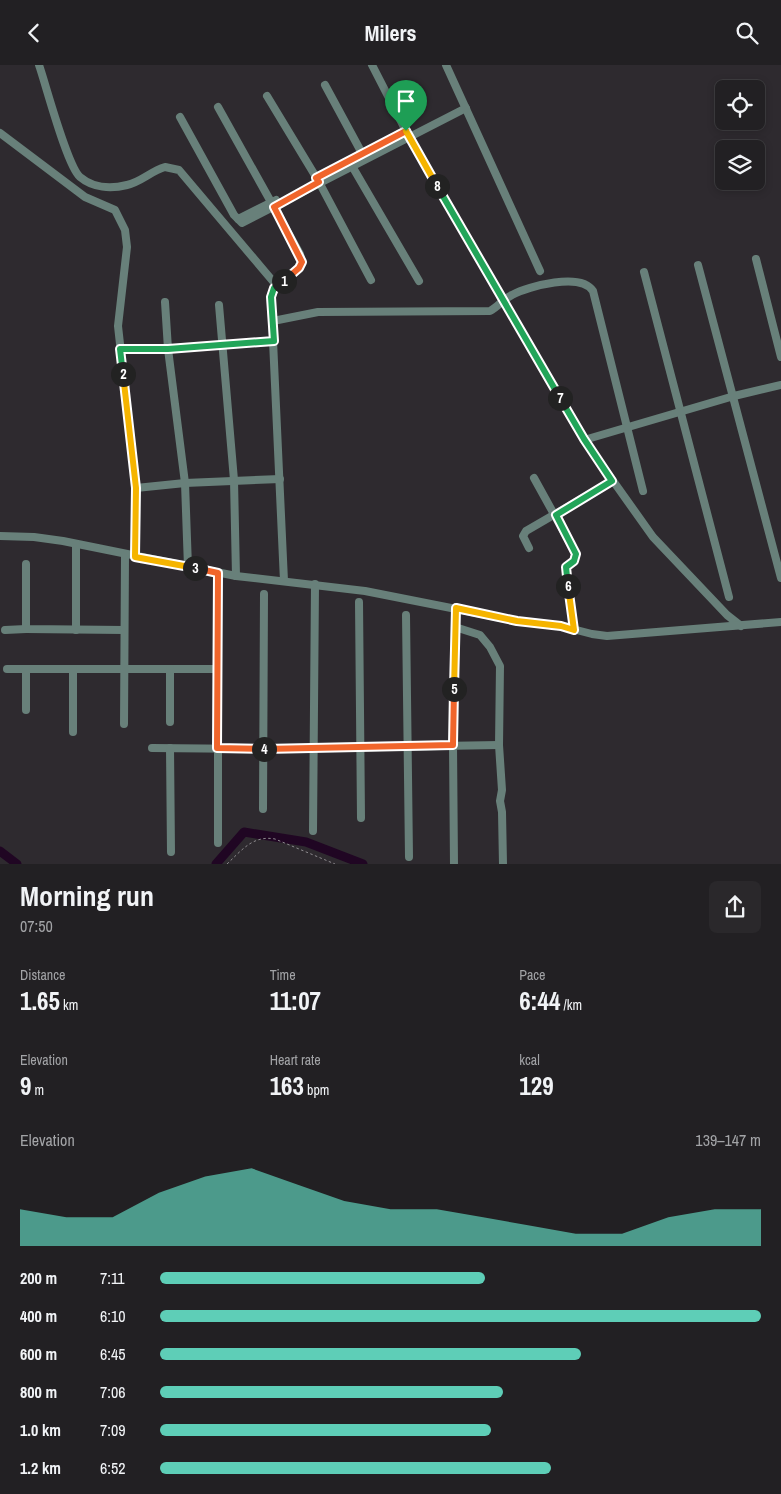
<!DOCTYPE html>
<html lang="en">
<head>
<meta charset="utf-8">
<style>
  :root { --surface:#222023; --page:#2a282b; --text:#f1f3f6; --muted:#a2a3a6; --line:#3f3e41; --accent:#5eceb7 }
  body { margin:0; font-family:"Archivo Narrow",sans-serif; background:var(--page); color:var(--text); height:100vh; display:flex; flex-direction:column; font-size:19px; white-space:nowrap }
  * { box-sizing:border-box; margin:0 }
  p { font-size:16px; color:var(--muted) }
  .icon { flex:none; width:28px; height:28px; fill:none; stroke:currentColor; stroke-width:2; stroke-linecap:round; stroke-linejoin:round }
  .map { position:relative; height:799px; overflow:hidden }
  .panel { display:flex; flex-direction:column; background:var(--surface); flex:1 }
  .panel>* { flex:none }
  .controls { position:absolute; left:715px; top:15px; display:grid; gap:10px }
  .controls a { display:grid; place-items:center; width:50px; height:50px; border-radius:8px; background:var(--surface); box-shadow:0 2px 8px #0003,0 0 0 1px var(--line); font-size:25px }
  .pin { position:absolute; display:grid; place-items:center; width:42px; height:42px; color:#fff; margin:-51px -21px; border-radius:50% 50% 50% 0; rotate:-45deg; box-shadow:0 0 5px #0007 }
  .pin .icon { rotate:45deg }
  .km { position:absolute; width:25px; height:25px; margin:-12px; border-radius:50%; background:#222; color:#fff; font-size:14px; line-height:25px; text-align:center }
  .round { display:grid; place-items:center; flex:none; width:52px; height:52px; border-radius:8px; background:var(--page) }
  .headline { display:flex; align-items:center; justify-content:space-between; height:85px; padding:0 20px }
  h1 { font-size:28px; font-weight:700; line-height:38px }
  .figures { display:grid; grid-template-columns:repeat(3,1fr); gap:8px; height:85px; padding:5px 20px }
  .figures div { display:grid; align-content:center }
  .figures b { font-size:25px; font-weight:700 }
  .figures small { font-size:14px; font-weight:400 }
  .figures p { font-size:14px }
  .chart { height:140px; padding:10px 20px }
  .chart p { display:flex; justify-content:space-between }
  .chart svg { width:100%; height:90px; margin-top:5px; fill:var(--accent); opacity:.7 }
  ul { padding:0 20px; list-style:none; font-size:16px }
  li { display:grid; grid-template-columns:80px 60px 1fr; align-items:center; height:38px }
  li i { height:12px; border-radius:6px; background:var(--accent) }
  header { display:flex; justify-content:space-between; align-items:center; height:65px; padding:0 20px; background:var(--surface); font-size:22px; font-weight:700 }
  .map>svg:first-child { display:block }
  .lines { fill:none; stroke-linecap:round; stroke-linejoin:round }
  .canal { stroke:#200623; stroke-width:9 }
  .path { stroke:#8e8b8f; stroke-width:1; stroke-dasharray:2.5 2.5; stroke-linecap:butt }
  .street { stroke:#68807a; stroke-width:8 }
  .split-1-casing { stroke:#fff; stroke-width:10 }
  .split-2-casing { stroke:#fff; stroke-width:10 }
  .split-3-casing { stroke:#fff; stroke-width:10 }
  .split-4-casing { stroke:#fff; stroke-width:10 }
  .split-5-casing { stroke:#fff; stroke-width:10 }
  .split-6-casing { stroke:#fff; stroke-width:10 }
  .split-7-casing { stroke:#fff; stroke-width:10 }
  .split-8-casing { stroke:#fff; stroke-width:10 }
  .split-9-casing { stroke:#fff; stroke-width:10 }
  .split-1 { stroke:#f0652b; stroke-width:6 }
  .split-2 { stroke:#22a559; stroke-width:6 }
  .split-3 { stroke:#f5b400; stroke-width:6 }
  .split-4 { stroke:#f0652b; stroke-width:6 }
  .split-5 { stroke:#f0652b; stroke-width:6 }
  .split-6 { stroke:#f5b400; stroke-width:6 }
  .split-7 { stroke:#22a559; stroke-width:6 }
  .split-8 { stroke:#22a559; stroke-width:6 }
  .split-9 { stroke:#f5b400; stroke-width:6 }
</style>
</head>
<body>
<header><svg class="icon" aria-label="back" viewBox="0 0 24 24"><path d="M15 5l-7 7 7 7"/></svg>Milers<svg class="icon" aria-label="search" viewBox="0 0 24 24"><circle cx="10" cy="10" r="6"/><path d="M15 15l6 6"/></svg></header>
<div class="map">
<svg width="781" height="799" viewBox="0 0 781 799">
  <rect width="100%" height="100%" fill="#2e2a2f"/>
  <g class="lines">
    <g class="canal">
      <path d="M 0,786 L 17,799"/>
      <path d="M 216,799 L 244,767 L 306,777 L 363,799"/>
    </g>
    <path class="path" d="M 227,799 C 242,785 253,770 275,774 L 335,799"/>
    <g class="street">
      <path d="M 39,0 C 46,20 67,101 80,112 C 93,123 111,124 127,120 C 141,117 151,106 165,102 L 179,105 L 277,221"/>
      <path d="M 372,0 L 409,72 L 584,375 L 653,472 L 727,550 L 741,561"/>
      <path d="M 446,0 L 540,206"/>
      <path d="M 325,20 L 364,92"/>
      <path d="M 267,31 L 319,117 L 371,215"/>
      <path d="M 218,42 L 300,189 L 302,197 C 295,212 277,216 271,232 L 284,516"/>
      <path d="M 180,52 L 234,150 L 242,158 L 466,43"/>
      <path d="M 0,68 L 85,132 L 115,145 L 125,165 L 127,182 L 118,261 L 136,423 L 135,492"/>
      <path d="M 352,101 L 419,216"/>
      <path d="M 330,106 L 406,66"/>
      <path d="M 238,154 L 276,135"/>
      <path d="M 756,194 L 781,292"/>
      <path d="M 698,200 L 781,513"/>
      <path d="M 644,207 L 729,532"/>
      <path d="M 165,237 L 168,284 L 185,418 L 188,502"/>
      <path d="M 219,240 L 234,415 L 236,511"/>
      <path d="M 273,256 L 318,247 L 490,246 C 498,242 503,234 512,230 C 529,221 581,207 593,226 L 643,426"/>
      <path d="M 120,284 L 168,284 L 273,276"/>
      <path d="M 584,375 L 734,331 L 781,320"/>
      <path d="M 534,413 L 576,489 L 573,496 L 566,502 L 574,565"/>
      <path d="M 136,423 L 185,418 L 280,414"/>
      <path d="M 0,471 L 34,472 L 63,476 L 236,511 L 365,526 L 517,556 L 561,561 L 592,569 L 607,571 L 781,557"/>
      <path d="M 76,479 L 76,565"/>
      <path d="M 529,483 L 523,471 L 526,466 L 612,416"/>
      <path d="M 26,499 L 26,564 L 124,565"/>
      <path d="M 218,508 L 218,778"/>
      <path d="M 359,537 L 361,753"/>
      <path d="M 406,550 L 409,792"/>
      <path d="M 455,562 L 480,570 L 490,582 L 500,601 L 499,680 L 502,725 L 500,736 L 502,747 L 503,799"/>
      <path d="M 5,565 L 26,564"/>
      <path d="M 7,604 L 217,604"/>
      <path d="M 26,604 L 26,645"/>
      <path d="M 170,604 L 170,657"/>
      <path d="M 124,659 L 125,490"/>
      <path d="M 73,667 L 73,604"/>
      <path d="M 152,683 L 263,684 L 499,680"/>
      <path d="M 170,683 L 171,787"/>
      <path d="M 263,744 L 264,529"/>
      <path d="M 313,766 L 315,519"/>
      <path d="M 454,799 L 453,680 L 456,543"/>
    </g>
  </g>
  <g class="lines">
    <defs>
      <path id="split-1" d="M 284,216 L 299,203 L 302,197 L 274,142 L 319,117 L 316,113 L 406,66"/>
      <path id="split-2" d="M 123,309 L 120,284 L 168,284 L 274,276 L 271,232 L 274,223 L 284,216"/>
      <path id="split-3" d="M 123,309 L 136,423 L 135,492 L 195,503"/>
      <path id="split-4" d="M 195,503 L 218,508 L 217,683 L 264,684"/>
      <path id="split-5" d="M 264,684 L 453,680 L 454,624"/>
      <path id="split-6" d="M 454,624 L 456,543 L 517,556 L 561,561 L 574,565 L 568,521"/>
      <path id="split-7" d="M 560,333 L 584,374 L 612,416 L 556,450 L 576,489 L 574,496 L 566,502 L 568,521"/>
      <path id="split-8" d="M 437,121 L 560,333"/>
      <path id="split-9" d="M 406,66 L 437,121"/>
    </defs>
    <use href="#split-1" class="split-1-casing"/>
    <use href="#split-2" class="split-2-casing"/>
    <use href="#split-3" class="split-3-casing"/>
    <use href="#split-4" class="split-4-casing"/>
    <use href="#split-5" class="split-5-casing"/>
    <use href="#split-6" class="split-6-casing"/>
    <use href="#split-7" class="split-7-casing"/>
    <use href="#split-8" class="split-8-casing"/>
    <use href="#split-9" class="split-9-casing"/>
    <use href="#split-1" class="split-1"/>
    <use href="#split-2" class="split-2"/>
    <use href="#split-3" class="split-3"/>
    <use href="#split-4" class="split-4"/>
    <use href="#split-5" class="split-5"/>
    <use href="#split-6" class="split-6"/>
    <use href="#split-7" class="split-7"/>
    <use href="#split-8" class="split-8"/>
    <use href="#split-9" class="split-9"/>
  </g>
</svg>
<div class="controls">
<a><svg class="icon" aria-label="locate" viewBox="0 0 24 24"><circle cx="12" cy="12" r="6"/><path d="M12 2v4M12 18v4M2 12h4M18 12h4"/></svg></a>
<a><svg class="icon" aria-label="layers" viewBox="0 0 24 24"><path d="M12 4l9 5-9 5-9-5zM3 14l9 5 9-5"/></svg></a>
</div>
<div class="pin" style="left:406px;top:66px;background:#1e9e55"><svg class="icon" aria-label="arrive" viewBox="0 0 24 24"><path d="M6 21V4h12l-3 4 3 4H6"/></svg></div>
<b class="km" style="left:284px;top:216px">1</b>
<b class="km" style="left:123px;top:309px">2</b>
<b class="km" style="left:195px;top:503px">3</b>
<b class="km" style="left:264px;top:684px">4</b>
<b class="km" style="left:454px;top:624px">5</b>
<b class="km" style="left:568px;top:521px">6</b>
<b class="km" style="left:560px;top:333px">7</b>
<b class="km" style="left:437px;top:121px">8</b>
</div>
<section class="panel">
<div class="headline"><div><h1>Morning run</h1><p>07:50</p></div><a class="round"><svg class="icon" aria-label="share" viewBox="0 0 24 24"><path d="M12 15V3M7 8l5-5 5 5M5 13v7h14v-7"/></svg></a></div>
<div class="figures">
<div><p>Distance</p><b>1.65<small> km</small></b></div>
<div><p>Time</p><b>11:07</b></div>
<div><p>Pace</p><b>6:44<small> /km</small></b></div>
</div>
<div class="figures">
<div><p>Elevation</p><b>9<small> m</small></b></div>
<div><p>Heart rate</p><b>163<small> bpm</small></b></div>
<div><p>kcal</p><b>129</b></div>
</div>
<div class="chart"><p><span>Elevation</span>139–147 m</p>
<svg viewBox="0 0 160 44" preserveAspectRatio="none"><path d="M0 44V26L10 30L20 30L30 18L40 10L50 6L60 14L70 22L80 26L90 26L100 30L110 34L120 38L130 38L140 30L150 26L160 26V44z"/></svg>
</div>
<ul>
<li><b>200 m</b>7:11<i style="width:54%"></i></li>
<li><b>400 m</b>6:10<i style="width:100%"></i></li>
<li><b>600 m</b>6:45<i style="width:70%"></i></li>
<li><b>800 m</b>7:06<i style="width:57%"></i></li>
<li><b>1.0 km</b>7:09<i style="width:55%"></i></li>
<li><b>1.2 km</b>6:52<i style="width:65%"></i></li>
</ul>
</section>
</body>
</html>
